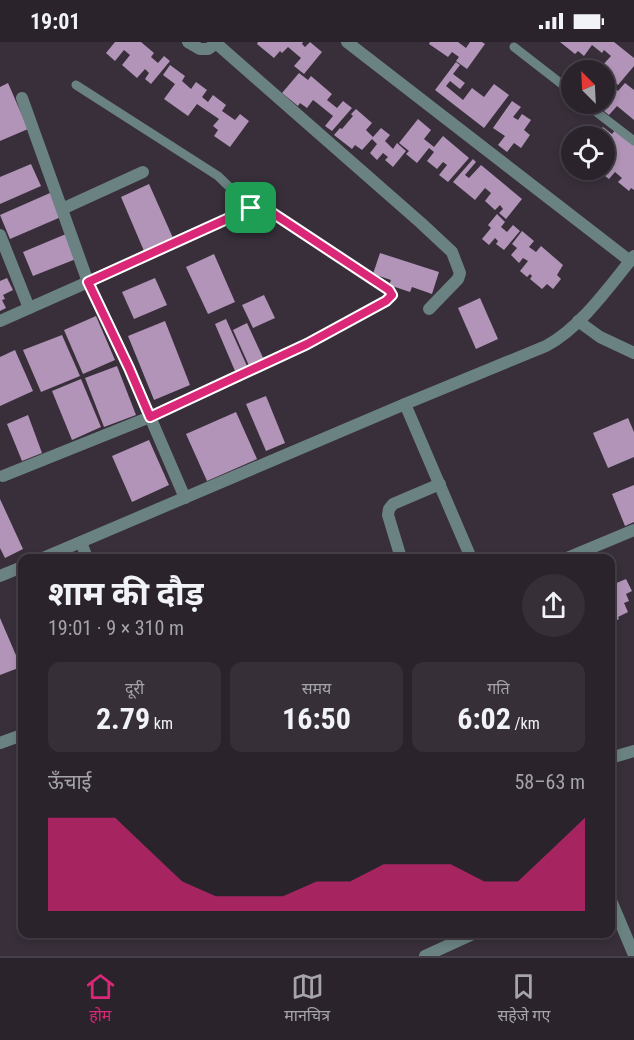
<!DOCTYPE html>
<html lang="hi">
<head>
<meta charset="utf-8">
<style>
  :root { --surface:#2a232c; --page:#362f38; --text:#f1f3f6; --muted:#a5a4a9; --line:#464048; --accent:#db2777 }
  body { margin:0; font-family:"Roboto Condensed","Noto Sans Devanagari",sans-serif; background:var(--page); color:var(--text); height:100vh; display:flex; flex-direction:column; font-size:22px; white-space:nowrap }
  * { box-sizing:border-box; margin:0 }
  p { font-size:20px; color:var(--muted) }
  .icon { flex:none; width:33px; height:33px; fill:none; stroke:currentColor; stroke-width:2; stroke-linecap:round; stroke-linejoin:round }
  .map { position:relative; flex:1; overflow:hidden }
  .sheet { position:absolute; left:18px; top:512px; width:597px; height:384px; display:flex; flex-direction:column; background:var(--surface); border-radius:12px; box-shadow:0 3px 9px #0003,0 0 0 2px var(--line) }
  .sheet>* { flex:none }
  .needle { width:39px; rotate:336deg }
  .buttons { position:absolute; left:561px; top:18px; display:grid; gap:12px }
  .buttons a { display:grid; place-items:center; width:54px; height:54px; border-radius:50%; background:var(--surface); box-shadow:0 3px 9px #0003,0 0 0 2px var(--line); font-size:30px }
  .pin { position:absolute; display:grid; place-items:center; width:51px; height:51px; color:#fff; margin:-26px; border-radius:12px; box-shadow:0 3px 9px #0006 }
  .round { display:grid; place-items:center; flex:none; width:63px; height:63px; border-radius:32px; background:var(--page) }
  .overview { display:flex; align-items:center; justify-content:space-between; height:102px; padding:0 30px }
  h1 { font-size:33px; font-weight:700; line-height:45px }
  .figures { display:grid; grid-template-columns:repeat(3,1fr); gap:9px; height:102px; padding:6px 30px }
  .figures div { display:grid; align-content:center; border-radius:12px; background:var(--page); text-align:center }
  .figures b { font-size:30px; font-weight:700 }
  .figures small { font-size:16px; font-weight:400 }
  .figures p { font-size:16px }
  .chart { height:168px; padding:12px 30px }
  .chart p { display:flex; justify-content:space-between }
  .chart svg { width:100%; height:108px; margin-top:6px; fill:var(--accent); opacity:.7 }
  .status { display:flex; justify-content:space-between; align-items:center; height:42px; padding:0 30px; background:var(--surface); direction:ltr }
  .status svg { height:16px; fill:currentColor }
  .tabs { display:flex; justify-content:space-around; align-items:center; height:84px; border-top:2px solid var(--line); background:var(--surface); font-size:16px; color:var(--muted) }
  .tabs a { display:grid; justify-items:center; gap:3px }
  .tabs .on { color:var(--accent) }
  .map>svg:first-child { display:block }
  .building { fill:#b194b8 }
  .lines { fill:none; stroke-linecap:round; stroke-linejoin:round }
  .service { stroke:#6b8282; stroke-width:9 }
  .minor { stroke:#6b8282; stroke-width:12 }
  .tertiary { stroke:#6b8282; stroke-width:12 }
  .route-casing { stroke:#fff; stroke-width:12 }
  .route { stroke:#db2777; stroke-width:8 }
</style>
</head>
<body>
<div class="status"><b>19:01</b><svg viewBox="0 0 49 12"><path d="M0 12V9h3v3zM5 12V6h3v6zM10 12V3h3v9zM15 12V0h3v12zM26 1h20v11H26zM47 4h2v5h-2z"/></svg></div>
<div class="map">
<svg width="634" height="914" viewBox="0 0 634 914">
  <rect width="100%" height="100%" fill="#382f3a"/>
  <g class="building">
    <path d="M 115,0 L 141,0 L 154,11 L 151,15 L 158,21 L 164,14 L 170,19 L 151,42 L 145,37 L 149,31 L 145,27 L 137,36 L 122,23 L 130,13 L 124,8 L 115,19 L 106,11 Z"/>
    <path d="M 258,0 L 303,0 L 302,2 L 305,5 L 310,0 L 322,10 L 304,32 L 294,24 L 301,16 L 288,5 L 282,11 L 280,9 L 274,16 L 257,2 Z"/>
    <path d="M 430,0 L 458,0 L 466,6 L 470,0 L 482,0 L 485,2 L 467,27 L 456,19 L 459,15 L 452,10 L 448,15 L 429,2 Z"/>
    <path d="M 560,0 L 614,0 L 634,16 L 634,24 L 618,43 L 604,31 L 604,28 L 599,27 L 611,14 L 604,8 L 602,11 L 592,3 L 584,14 L 578,9 L 575,12 Z"/>
    <path d="M 456,20 L 460,23 L 453,32 L 465,41 L 460,47 L 450,39 L 446,44 L 463,58 L 472,46 L 484,55 L 494,42 L 509,53 L 484,86 L 435,48 Z"/>
    <path d="M 170,23 L 185,34 L 182,39 L 191,47 L 196,40 L 207,48 L 202,55 L 208,60 L 213,53 L 226,63 L 222,69 L 235,78 L 240,72 L 249,79 L 230,105 L 214,94 L 218,88 L 213,84 L 219,77 L 197,62 L 188,74 L 164,57 L 175,42 L 163,33 Z"/>
    <path d="M 299,31 L 308,38 L 311,34 L 332,52 L 327,58 L 337,66 L 343,59 L 352,66 L 332,89 L 325,84 L 333,74 L 317,61 L 313,58 L 307,66 L 300,61 L 298,64 L 282,51 Z"/>
    <path d="M 604,38 L 618,49 L 625,41 L 634,48 L 634,78 L 617,64 L 609,73 L 595,62 L 604,62 Z"/>
    <path d="M 8,41 L 28,87 L 0,99 L 0,45 Z"/>
    <path d="M 512,59 L 521,65 L 513,75 L 518,78 L 522,72 L 531,78 L 524,88 L 530,93 L 521,106 L 514,101 L 507,110 L 498,103 L 505,94 L 493,86 Z"/>
    <path d="M 356,67 L 372,81 L 366,88 L 373,95 L 381,86 L 390,93 L 385,99 L 393,107 L 397,101 L 406,109 L 393,125 L 385,118 L 388,115 L 383,111 L 377,118 L 370,111 L 377,102 L 372,97 L 362,108 L 355,103 L 352,107 L 334,93 L 340,86 L 342,87 L 353,74 L 351,72 Z"/>
    <path d="M 418,77 L 431,88 L 424,97 L 434,105 L 443,94 L 469,116 L 448,140 L 439,133 L 447,123 L 443,120 L 437,127 L 427,119 L 434,110 L 429,106 L 417,121 L 406,112 L 409,109 L 399,101 Z"/>
    <path d="M 603,85 L 612,92 L 616,87 L 634,102 L 634,148 L 631,146 L 629,149 L 618,140 L 622,136 L 615,130 L 609,137 L 597,128 L 604,128 L 604,94 L 595,94 Z"/>
    <path d="M 473,117 L 476,120 L 465,133 L 469,136 L 481,123 L 522,157 L 506,177 L 499,171 L 503,167 L 500,163 L 495,168 L 485,159 L 491,151 L 485,146 L 475,158 L 453,140 Z"/>
    <path d="M 31,122 L 41,144 L 0,162 L 0,135 Z"/>
    <path d="M 149,142 L 173,196 L 144,209 L 121,155 Z"/>
    <path d="M 50,151 L 61,175 L 10,197 L 0,173 Z"/>
    <path d="M 497,172 L 505,180 L 501,185 L 507,190 L 513,183 L 520,189 L 504,208 L 496,202 L 498,199 L 495,196 L 489,203 L 482,197 L 491,186 L 488,183 Z"/>
    <path d="M 522,189 L 534,199 L 529,205 L 536,210 L 541,204 L 563,223 L 557,233 L 561,237 L 553,247 L 547,242 L 542,247 L 530,237 L 532,234 L 530,232 L 527,235 L 520,229 L 528,219 L 523,216 L 519,221 L 511,213 L 517,206 L 512,202 Z"/>
    <path d="M 66,192 L 76,217 L 33,234 L 23,210 Z"/>
    <path d="M 380,211 L 439,230 L 432,252 L 412,245 L 410,250 L 389,243 L 391,238 L 373,232 Z"/>
    <path d="M 214,212 L 235,260 L 208,272 L 186,225 Z"/>
    <path d="M 7,236 L 13,248 L 3,253 L 5,257 L 2,258 L 6,266 L 0,269 L 0,239 Z"/>
    <path d="M 155,236 L 167,263 L 134,277 L 122,250 Z"/>
    <path d="M 264,253 L 275,276 L 253,286 L 242,263 Z"/>
    <path d="M 480,256 L 498,297 L 476,307 L 458,266 Z"/>
    <path d="M 96,274 L 115,318 L 83,332 L 64,288 Z"/>
    <path d="M 226,277 L 247,324 L 235,329 L 215,282 Z"/>
    <path d="M 165,279 L 190,343 L 154,358 L 128,294 Z"/>
    <path d="M 247,281 L 265,320 L 250,326 L 233,288 Z"/>
    <path d="M 62,293 L 80,334 L 41,350 L 23,308 Z"/>
    <path d="M 15,308 L 33,349 L 0,364 L 0,315 Z"/>
    <path d="M 117,324 L 136,373 L 104,385 L 85,336 Z"/>
    <path d="M 81,337 L 101,385 L 72,398 L 52,349 Z"/>
    <path d="M 266,354 L 285,401 L 266,409 L 246,362 Z"/>
    <path d="M 236,370 L 257,417 L 207,439 L 186,392 Z"/>
    <path d="M 28,373 L 42,411 L 22,419 L 7,382 Z"/>
    <path d="M 628,376 L 634,390 L 634,415 L 608,426 L 593,391 Z"/>
    <path d="M 149,398 L 169,443 L 132,460 L 112,414 Z"/>
    <path d="M 634,443 L 634,480 L 625,484 L 612,452 Z"/>
    <path d="M 0,457 L 23,507 L 5,516 L 0,506 Z"/>
    <path d="M 610,533 L 614,542 L 626,537 L 632,549 L 626,552 L 629,559 L 624,561 L 628,570 L 618,575 L 619,577 L 610,581 Z"/>
    <path d="M 0,576 L 21,625 L 0,633 Z"/>
  </g>
  <g class="lines">
    <g class="service">
      <path d="M 514,5 L 572,50"/>
      <path d="M 76,43 L 218,134 L 251,166"/>
      <path d="M 586,62 L 634,99"/>
    </g>
    <g class="minor">
      <path d="M 188,0 L 200,7 L 208,7 L 218,0"/>
      <path d="M 347,0 L 630,219"/>
      <path d="M 217,2 L 421,181 L 452,210 L 460,231 L 458,237 L 429,267"/>
      <path d="M 22,56 L 88,240 L 129,326 L 185,456"/>
      <path d="M 62,167 L 143,130"/>
      <path d="M 0,193 L 29,266"/>
      <path d="M 0,279 L 88,240 L 251,166 L 260,165 L 268,168 L 389,248 L 392,253 L 386,259 L 307,302 L 150,375 L 3,434"/>
      <path d="M 578,279 L 600,295 L 634,311"/>
      <path d="M 405,362 L 471,516"/>
      <path d="M 81,500 L 87,516"/>
      <path d="M 401,516 L 388,473 L 389,467 L 393,462 L 440,442"/>
      <path d="M 567,516 L 634,488"/>
      <path d="M 0,701 L 22,693"/>
      <path d="M 610,716 L 634,709"/>
      <path d="M 425,914 L 475,891"/>
    </g>
    <g class="tertiary">
      <path d="M 43,516 L 405,362 L 546,304 C 580,286 609,245 634,214"/>
      <path d="M 0,534 L 22,525"/>
      <path d="M 610,856 L 634,913"/>
    </g>
  </g>
  <g class="lines">
    <defs>
      <path id="route" d="M 260,165 L 268,168 L 389,248 L 392,253 L 386,259 L 307,302 L 150,375 L 129,326 L 88,240 L 251,166 Z"/>
    </defs>
    <use href="#route" class="route-casing"/>
    <use href="#route" class="route"/>
  </g>
</svg>
<div class="buttons">
<a><svg class="needle" viewBox="-14 -14 28 28"><path d="M0-13l5 13h-10z" fill="#e53935"/><path d="M0 13l5-13h-10z" fill="#a5a4a9"/></svg></a>
<a><svg class="icon" aria-label="locate" viewBox="0 0 24 24"><circle cx="12" cy="12" r="6"/><path d="M12 2v4M12 18v4M2 12h4M18 12h4"/></svg></a>
</div>
<div class="pin" style="left:251px;top:166px;background:#1e9e55"><svg class="icon" aria-label="arrive" viewBox="0 0 24 24"><path d="M6 21V4h12l-3 4 3 4H6"/></svg></div>
<section class="sheet">
<div class="overview"><div><h1>शाम की दौड़</h1><p>19:01 · 9 × 310 m</p></div><a class="round"><svg class="icon" aria-label="share" viewBox="0 0 24 24"><path d="M12 15V3M7 8l5-5 5 5M5 13v7h14v-7"/></svg></a></div>
<div class="figures">
<div><p>दूरी</p><b>2.79<small> km</small></b></div>
<div><p>समय</p><b>16:50</b></div>
<div><p>गति</p><b>6:02<small> /km</small></b></div>
</div>
<div class="chart"><p><span>ऊँचाई</span>58–63 m</p>
<svg viewBox="0 0 160 44" preserveAspectRatio="none"><path d="M0 44V6L10 6L20 6L30 19L40 32L50 38L60 38L70 38L80 32L90 32L100 25L110 25L120 25L130 32L140 32L150 19L160 6V44z"/></svg>
</div>
</section>
</div>
<nav class="tabs">
<a class="on"><svg class="icon" aria-label="home" viewBox="0 0 24 24"><path d="M3 11l9-7 9 7M6 9v11h12V9"/></svg>होम</a>
<a><svg class="icon" aria-label="map" viewBox="0 0 24 24"><path d="M3 6l6-2 6 2 6-2v14l-6 2-6-2-6 2zM9 4v14M15 6v14"/></svg>मानचित्र</a>
<a><svg class="icon" aria-label="saved" viewBox="0 0 24 24"><path d="M7 4h10v16l-5-4-5 4z"/></svg>सहेजे गए</a>
</nav>
</body>
</html>
